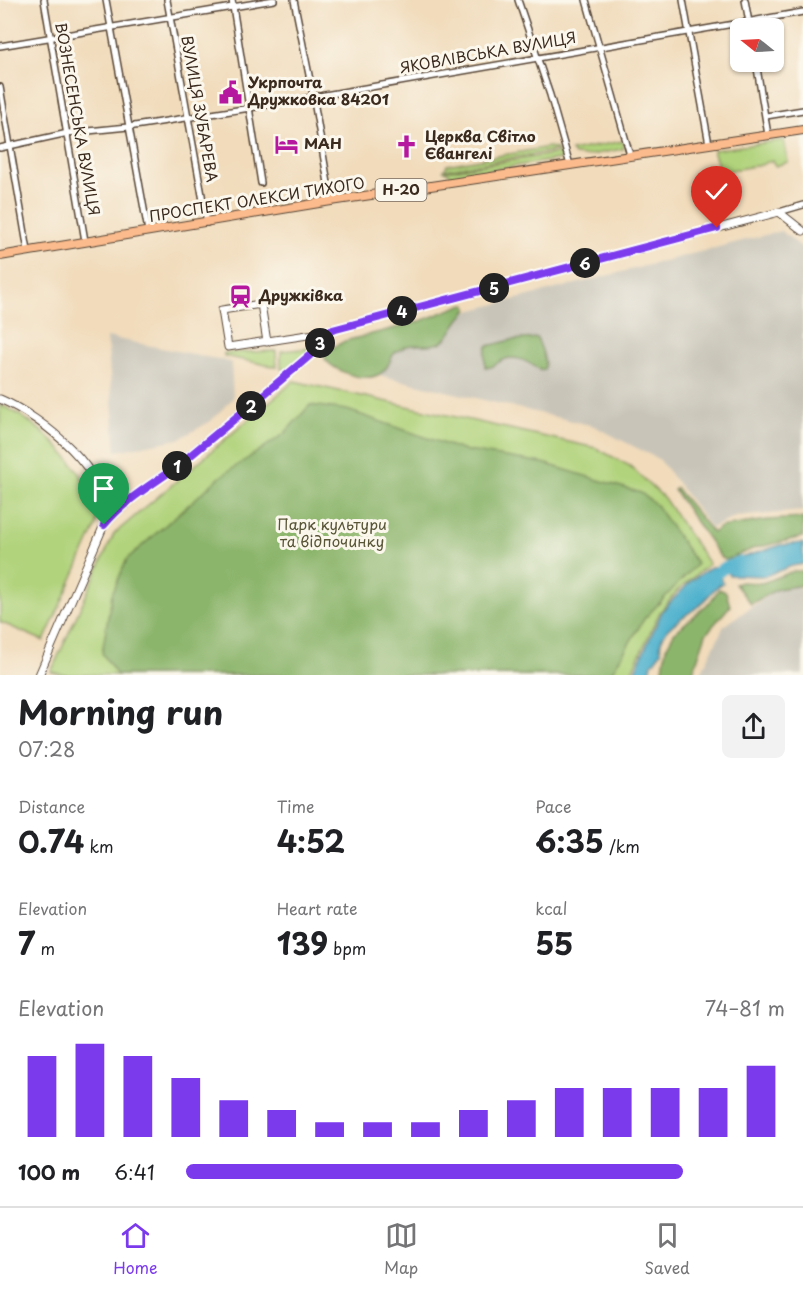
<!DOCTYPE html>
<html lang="en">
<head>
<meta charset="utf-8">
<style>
  :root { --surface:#fff; --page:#f2f2f2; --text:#202124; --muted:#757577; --line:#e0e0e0; --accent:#7c3aed }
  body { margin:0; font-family:"Playpen Sans",sans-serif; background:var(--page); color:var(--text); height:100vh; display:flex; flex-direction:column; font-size:22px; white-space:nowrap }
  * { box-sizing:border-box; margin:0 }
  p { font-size:20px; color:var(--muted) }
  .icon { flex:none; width:33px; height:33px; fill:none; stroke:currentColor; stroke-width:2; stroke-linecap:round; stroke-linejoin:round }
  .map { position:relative; height:675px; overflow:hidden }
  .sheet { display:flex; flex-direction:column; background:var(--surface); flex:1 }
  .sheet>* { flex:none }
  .needle { width:39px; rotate:288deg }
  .controls { position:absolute; left:730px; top:18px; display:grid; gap:12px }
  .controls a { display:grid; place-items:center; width:54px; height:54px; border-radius:9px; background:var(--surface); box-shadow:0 2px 4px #0004; font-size:30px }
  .pin { position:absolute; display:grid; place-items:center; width:51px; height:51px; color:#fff; margin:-62px -26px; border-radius:50% 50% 50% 0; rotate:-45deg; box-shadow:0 0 6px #0007 }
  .pin .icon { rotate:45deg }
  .km { position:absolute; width:30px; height:30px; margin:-15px; border-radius:50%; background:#222; color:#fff; font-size:16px; line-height:30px; text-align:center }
  .round { display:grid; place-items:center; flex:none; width:63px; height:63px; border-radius:9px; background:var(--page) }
  .head { display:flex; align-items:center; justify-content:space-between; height:102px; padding:0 18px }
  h1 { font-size:33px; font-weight:700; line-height:45px }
  .metrics { display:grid; grid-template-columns:repeat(3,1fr); gap:9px; height:102px; padding:6px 18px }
  .metrics div { display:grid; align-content:center }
  .metrics b { font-size:30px; font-weight:700 }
  .metrics small { font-size:16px; font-weight:400 }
  .metrics p { font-size:16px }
  .chart { height:168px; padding:12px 18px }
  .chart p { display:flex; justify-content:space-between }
  .chart svg { width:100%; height:108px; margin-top:6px; stroke:var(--accent); stroke-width:6 }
  ul { padding:0 18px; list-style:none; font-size:20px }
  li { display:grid; grid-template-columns:96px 72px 1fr; align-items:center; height:45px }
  li i { height:15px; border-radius:8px; background:var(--accent) }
  .dock { display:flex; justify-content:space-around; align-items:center; height:84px; border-top:2px solid var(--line); background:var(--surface); font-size:16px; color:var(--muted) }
  .dock a { display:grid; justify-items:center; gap:3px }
  .dock .on { color:var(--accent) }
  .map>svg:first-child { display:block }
  .industrial { fill:#c8c4b8 }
  .green { fill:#b1d37c; stroke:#767e4d; stroke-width:1.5 }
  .forest { fill:#8cb56c; stroke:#647045; stroke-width:1.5 }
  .water { fill:#4eb1cd; stroke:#446e76; stroke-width:1.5 }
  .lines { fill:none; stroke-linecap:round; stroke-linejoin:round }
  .river { stroke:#4eb1cd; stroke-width:12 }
  .minor-casing { stroke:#564536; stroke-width:8 }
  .tertiary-casing { stroke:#564536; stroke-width:9 }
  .primary-casing { stroke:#564536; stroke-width:10 }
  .minor { stroke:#fff; stroke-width:5 }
  .tertiary { stroke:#fff; stroke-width:7 }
  .primary { stroke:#fbbb8c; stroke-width:8 }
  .route-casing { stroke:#fff; stroke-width:12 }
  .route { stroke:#7c3aed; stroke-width:8 }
  .labels { text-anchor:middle; stroke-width:6; stroke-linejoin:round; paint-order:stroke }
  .shield { fill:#fbf7ec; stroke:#75685c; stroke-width:1.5 }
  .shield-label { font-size:14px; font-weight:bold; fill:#3b2a1e }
  .street-label { font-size:15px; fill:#3b2a1e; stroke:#fbf7ec }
  .poi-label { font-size:15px; font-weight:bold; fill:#3b2a1e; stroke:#fbf7ec; text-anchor:start }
  .park-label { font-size:15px; fill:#585436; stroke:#fbf7ec }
</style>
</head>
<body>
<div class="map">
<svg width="803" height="675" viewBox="0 0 803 675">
  <rect width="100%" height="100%" fill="#fbf7ec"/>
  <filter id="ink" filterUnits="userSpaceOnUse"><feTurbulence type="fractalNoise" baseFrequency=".0167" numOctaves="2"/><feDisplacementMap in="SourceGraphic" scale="12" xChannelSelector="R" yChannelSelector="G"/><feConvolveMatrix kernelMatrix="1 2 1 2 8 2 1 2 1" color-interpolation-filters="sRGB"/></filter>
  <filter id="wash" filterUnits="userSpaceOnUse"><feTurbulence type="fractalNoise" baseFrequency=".008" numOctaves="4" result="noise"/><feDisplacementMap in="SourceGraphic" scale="24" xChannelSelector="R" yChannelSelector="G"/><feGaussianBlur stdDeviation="1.35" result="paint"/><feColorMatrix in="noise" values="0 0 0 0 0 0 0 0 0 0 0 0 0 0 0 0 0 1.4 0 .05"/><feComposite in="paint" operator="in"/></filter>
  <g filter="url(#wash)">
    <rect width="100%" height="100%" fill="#f1dbbb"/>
    <g class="industrial">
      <path d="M 781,231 L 803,248 L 803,511 L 735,517 L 711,528 L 660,460 L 594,426 L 336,365 L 338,345 Z"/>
      <path d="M 107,337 L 231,362 L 233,398 L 211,421 L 179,439 L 116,451 Z"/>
      <path d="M 786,583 L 803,589 L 803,675 L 700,675 L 724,626 Z"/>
    </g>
    <g class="green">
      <path d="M 784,140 L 788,162 L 775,166 L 772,160 L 761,165 L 720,172 L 713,150 Z"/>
      <path d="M 623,141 L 623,149 L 585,156 L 574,155 L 571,151 Z"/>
      <path d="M 549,147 L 559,150 L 444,170 L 447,165 Z"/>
      <path d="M 560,153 L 560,159 L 452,176 L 445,171 Z"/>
      <path d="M 313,348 L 314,349 L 290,370 L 281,369 L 281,351 Z"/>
      <path d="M 276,351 L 277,367 L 224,356 L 224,353 Z"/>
      <path d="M 294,381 L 596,448 L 630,466 L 664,498 L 709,564 L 678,590 L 660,612 L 630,675 L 64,675 L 51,672 L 114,534 Z"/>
      <path d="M 0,405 C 37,418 104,483 96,526 L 44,641 L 0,622 Z"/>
    </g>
    <g class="forest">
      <path d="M 464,304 L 467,305 L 468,309 C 465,314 462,316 459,320 C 447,336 448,346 423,345 C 415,345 409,344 401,349 C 391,353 392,359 387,367 C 374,387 337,374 325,359 L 326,351 L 345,341 L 418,322 Z"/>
      <path d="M 537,338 C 541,348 547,360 544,370 L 540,370 C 531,363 515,354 503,360 C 495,363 494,369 485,367 L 485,354 L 487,346 L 512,340 Z"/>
      <path d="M 310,405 L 347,410 L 462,450 L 543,463 L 641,493 L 656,505 L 697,564 L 644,619 L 610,675 L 117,675 L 102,653 L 112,594 L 127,559 L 220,477 L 284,434 Z"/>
      <path d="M 676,488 L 713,533 L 720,527 L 768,520 L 803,518 L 803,537 L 755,548 L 726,560 L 721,558 L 674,490 Z"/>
      <path d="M 794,571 L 803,571 L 803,585 L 777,589 L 751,604 L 735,584 L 741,582 L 762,583 Z"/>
      <path d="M 719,589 L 726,592 L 730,606 L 706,634 L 692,675 L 662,675 L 666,648 L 674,633 L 710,602 Z"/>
    </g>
    <g class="water">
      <path d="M 803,543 L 803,564 L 792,566 L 765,576 L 729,575 L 722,564 L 781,545 Z"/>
      <path d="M 711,567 L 714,567 L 723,583 C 712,588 708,599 699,606 C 686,616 655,630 661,652 L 652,664 L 649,675 L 633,675 L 663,610 L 691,581 Z"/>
    </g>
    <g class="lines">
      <path class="river" d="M 706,582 L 722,569 L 739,562"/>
    </g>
  </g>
  <g filter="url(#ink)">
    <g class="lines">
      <defs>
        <g id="minor">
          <path d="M 44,0 L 85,241"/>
          <path d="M 106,0 L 148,231"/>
          <path d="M 167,0 L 207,223"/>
          <path d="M 232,0 L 261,183"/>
          <path d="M 294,0 L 313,95 L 331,201"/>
          <path d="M 518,0 L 550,95 L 570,165"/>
          <path d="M 586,0 L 630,155"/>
          <path d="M 683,0 L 709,144"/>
          <path d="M 745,0 L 750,28"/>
          <path d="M 0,46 L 274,0"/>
          <path d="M 756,62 L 768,135"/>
          <path d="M 0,87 L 28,251"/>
          <path d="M 766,116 L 803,110"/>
          <path d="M 0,148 L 68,133 L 128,127 L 250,108 L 803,12"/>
          <path d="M 779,212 L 803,205"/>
        </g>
        <g id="tertiary">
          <path d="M 321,333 L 779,212 L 803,231"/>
          <path d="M 0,399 C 42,417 114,473 104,525 L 39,675"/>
          <path d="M 104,525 C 125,500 153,484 179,464 C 225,427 271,389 316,350 L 321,340 L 321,333 L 228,347 L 222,310 L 261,304 L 267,342"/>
        </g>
        <path id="primary" d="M 0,256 L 331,201 L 803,130"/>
      </defs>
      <use href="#minor" class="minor-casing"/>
      <use href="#tertiary" class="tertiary-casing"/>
      <use href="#primary" class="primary-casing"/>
      <use href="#minor" class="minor"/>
      <use href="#tertiary" class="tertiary"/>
      <use href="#primary" class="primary"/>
    </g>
  </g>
  <g class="lines" filter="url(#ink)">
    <defs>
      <path id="route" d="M 104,525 C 124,500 153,484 179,465 C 225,427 271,389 316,350 L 321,340 L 321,333 L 717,228"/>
    </defs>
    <use href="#route" class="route-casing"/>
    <use href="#route" class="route"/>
  </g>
  <defs>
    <symbol id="civic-bare" viewBox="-9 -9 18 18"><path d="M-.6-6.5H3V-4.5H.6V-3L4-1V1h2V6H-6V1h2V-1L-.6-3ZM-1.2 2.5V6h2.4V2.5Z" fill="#b5179e" stroke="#fbf7ec" stroke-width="2.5" paint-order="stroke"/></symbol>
    <symbol id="hotel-bare" viewBox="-9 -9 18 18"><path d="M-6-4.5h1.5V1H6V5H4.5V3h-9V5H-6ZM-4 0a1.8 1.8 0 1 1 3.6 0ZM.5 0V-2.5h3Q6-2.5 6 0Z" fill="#b5179e" stroke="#fbf7ec" stroke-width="2.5" paint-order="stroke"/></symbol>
    <symbol id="church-bare" viewBox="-9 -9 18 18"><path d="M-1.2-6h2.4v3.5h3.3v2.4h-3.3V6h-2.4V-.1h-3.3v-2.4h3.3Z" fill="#b5179e" stroke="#fbf7ec" stroke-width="2.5" paint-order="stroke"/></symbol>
    <symbol id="station-bare" viewBox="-9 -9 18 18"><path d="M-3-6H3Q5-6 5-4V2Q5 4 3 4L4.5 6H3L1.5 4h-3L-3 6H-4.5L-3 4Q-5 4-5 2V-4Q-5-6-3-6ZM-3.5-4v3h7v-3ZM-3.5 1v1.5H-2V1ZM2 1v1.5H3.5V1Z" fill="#b5179e" stroke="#fbf7ec" stroke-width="2.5" paint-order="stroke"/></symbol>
  </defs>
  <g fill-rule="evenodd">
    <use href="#civic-bare" x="214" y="76" width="33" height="33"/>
    <use href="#hotel-bare" x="270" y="128" width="33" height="33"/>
    <use href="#church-bare" x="390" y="130" width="33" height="33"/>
    <use href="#station-bare" x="224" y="280" width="33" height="33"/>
  </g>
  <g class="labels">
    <rect class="shield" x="375.5" y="179" width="51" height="22" rx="4.5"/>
    <g class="shield-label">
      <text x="401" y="195">Н-20</text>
    </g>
    <g class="street-label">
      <text transform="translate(488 53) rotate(-10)" y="5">ЯКОВЛІВСЬКА ВУЛИЦЯ</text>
      <text transform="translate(199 109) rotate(80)" y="5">ВУЛИЦЯ ЗУБАРЕВА</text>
      <text transform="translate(77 119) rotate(80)" y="5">ВОЗНЕСЕНСЬКА ВУЛИЦЯ</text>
      <text transform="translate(257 200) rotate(-9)" y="5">ПРОСПЕКТ ОЛЕКСИ ТИХОГО</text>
    </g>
    <g class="poi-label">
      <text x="248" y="88">Укрпочта<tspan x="248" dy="17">Дружковка 84201</tspan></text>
      <text x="425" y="142">Церква Світло<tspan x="425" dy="17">Євангелі</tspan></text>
      <text x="304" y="149">МАН</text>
      <text x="259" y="301">Дружківка</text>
    </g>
    <g class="park-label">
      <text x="332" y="530">Парк культури<tspan x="332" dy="17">та відпочинку</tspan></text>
    </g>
  </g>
</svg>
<div class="controls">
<a><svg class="needle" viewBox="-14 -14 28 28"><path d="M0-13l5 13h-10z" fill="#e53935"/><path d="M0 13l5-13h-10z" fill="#757577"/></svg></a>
</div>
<div class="pin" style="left:104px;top:525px;background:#1e9e55"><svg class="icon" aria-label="arrive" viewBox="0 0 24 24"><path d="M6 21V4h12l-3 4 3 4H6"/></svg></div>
<div class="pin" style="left:717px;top:228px;background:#d93025"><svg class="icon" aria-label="check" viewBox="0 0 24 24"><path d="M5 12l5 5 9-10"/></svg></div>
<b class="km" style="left:177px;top:466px">1</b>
<b class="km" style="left:251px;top:406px">2</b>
<b class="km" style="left:320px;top:343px">3</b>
<b class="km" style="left:402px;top:311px">4</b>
<b class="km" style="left:494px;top:288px">5</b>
<b class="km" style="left:585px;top:263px">6</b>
</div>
<section class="sheet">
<div class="head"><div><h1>Morning run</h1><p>07:28</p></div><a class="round"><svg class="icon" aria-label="share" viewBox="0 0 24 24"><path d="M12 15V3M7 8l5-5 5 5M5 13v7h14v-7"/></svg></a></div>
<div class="metrics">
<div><p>Distance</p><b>0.74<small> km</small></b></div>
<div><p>Time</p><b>4:52</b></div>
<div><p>Pace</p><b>6:35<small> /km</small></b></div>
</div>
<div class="metrics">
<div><p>Elevation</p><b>7<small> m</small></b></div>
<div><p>Heart rate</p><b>139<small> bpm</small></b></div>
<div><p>kcal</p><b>55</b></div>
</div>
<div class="chart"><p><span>Elevation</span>74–81 m</p>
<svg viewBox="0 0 160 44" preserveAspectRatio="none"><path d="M5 44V11M15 44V6M25 44V11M35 44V20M45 44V29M55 44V33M65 44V38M75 44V38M85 44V38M95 44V33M105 44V29M115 44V24M125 44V24M135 44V24M145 44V24M155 44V15"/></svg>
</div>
<ul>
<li><b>100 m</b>6:41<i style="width:83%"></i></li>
</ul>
</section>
<nav class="dock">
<a class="on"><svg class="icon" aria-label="home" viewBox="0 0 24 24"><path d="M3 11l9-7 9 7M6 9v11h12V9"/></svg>Home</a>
<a><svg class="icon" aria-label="map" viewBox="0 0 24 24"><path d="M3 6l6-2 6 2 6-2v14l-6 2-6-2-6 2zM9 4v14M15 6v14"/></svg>Map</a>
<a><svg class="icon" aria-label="saved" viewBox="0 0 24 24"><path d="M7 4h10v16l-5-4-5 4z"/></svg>Saved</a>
</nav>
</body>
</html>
